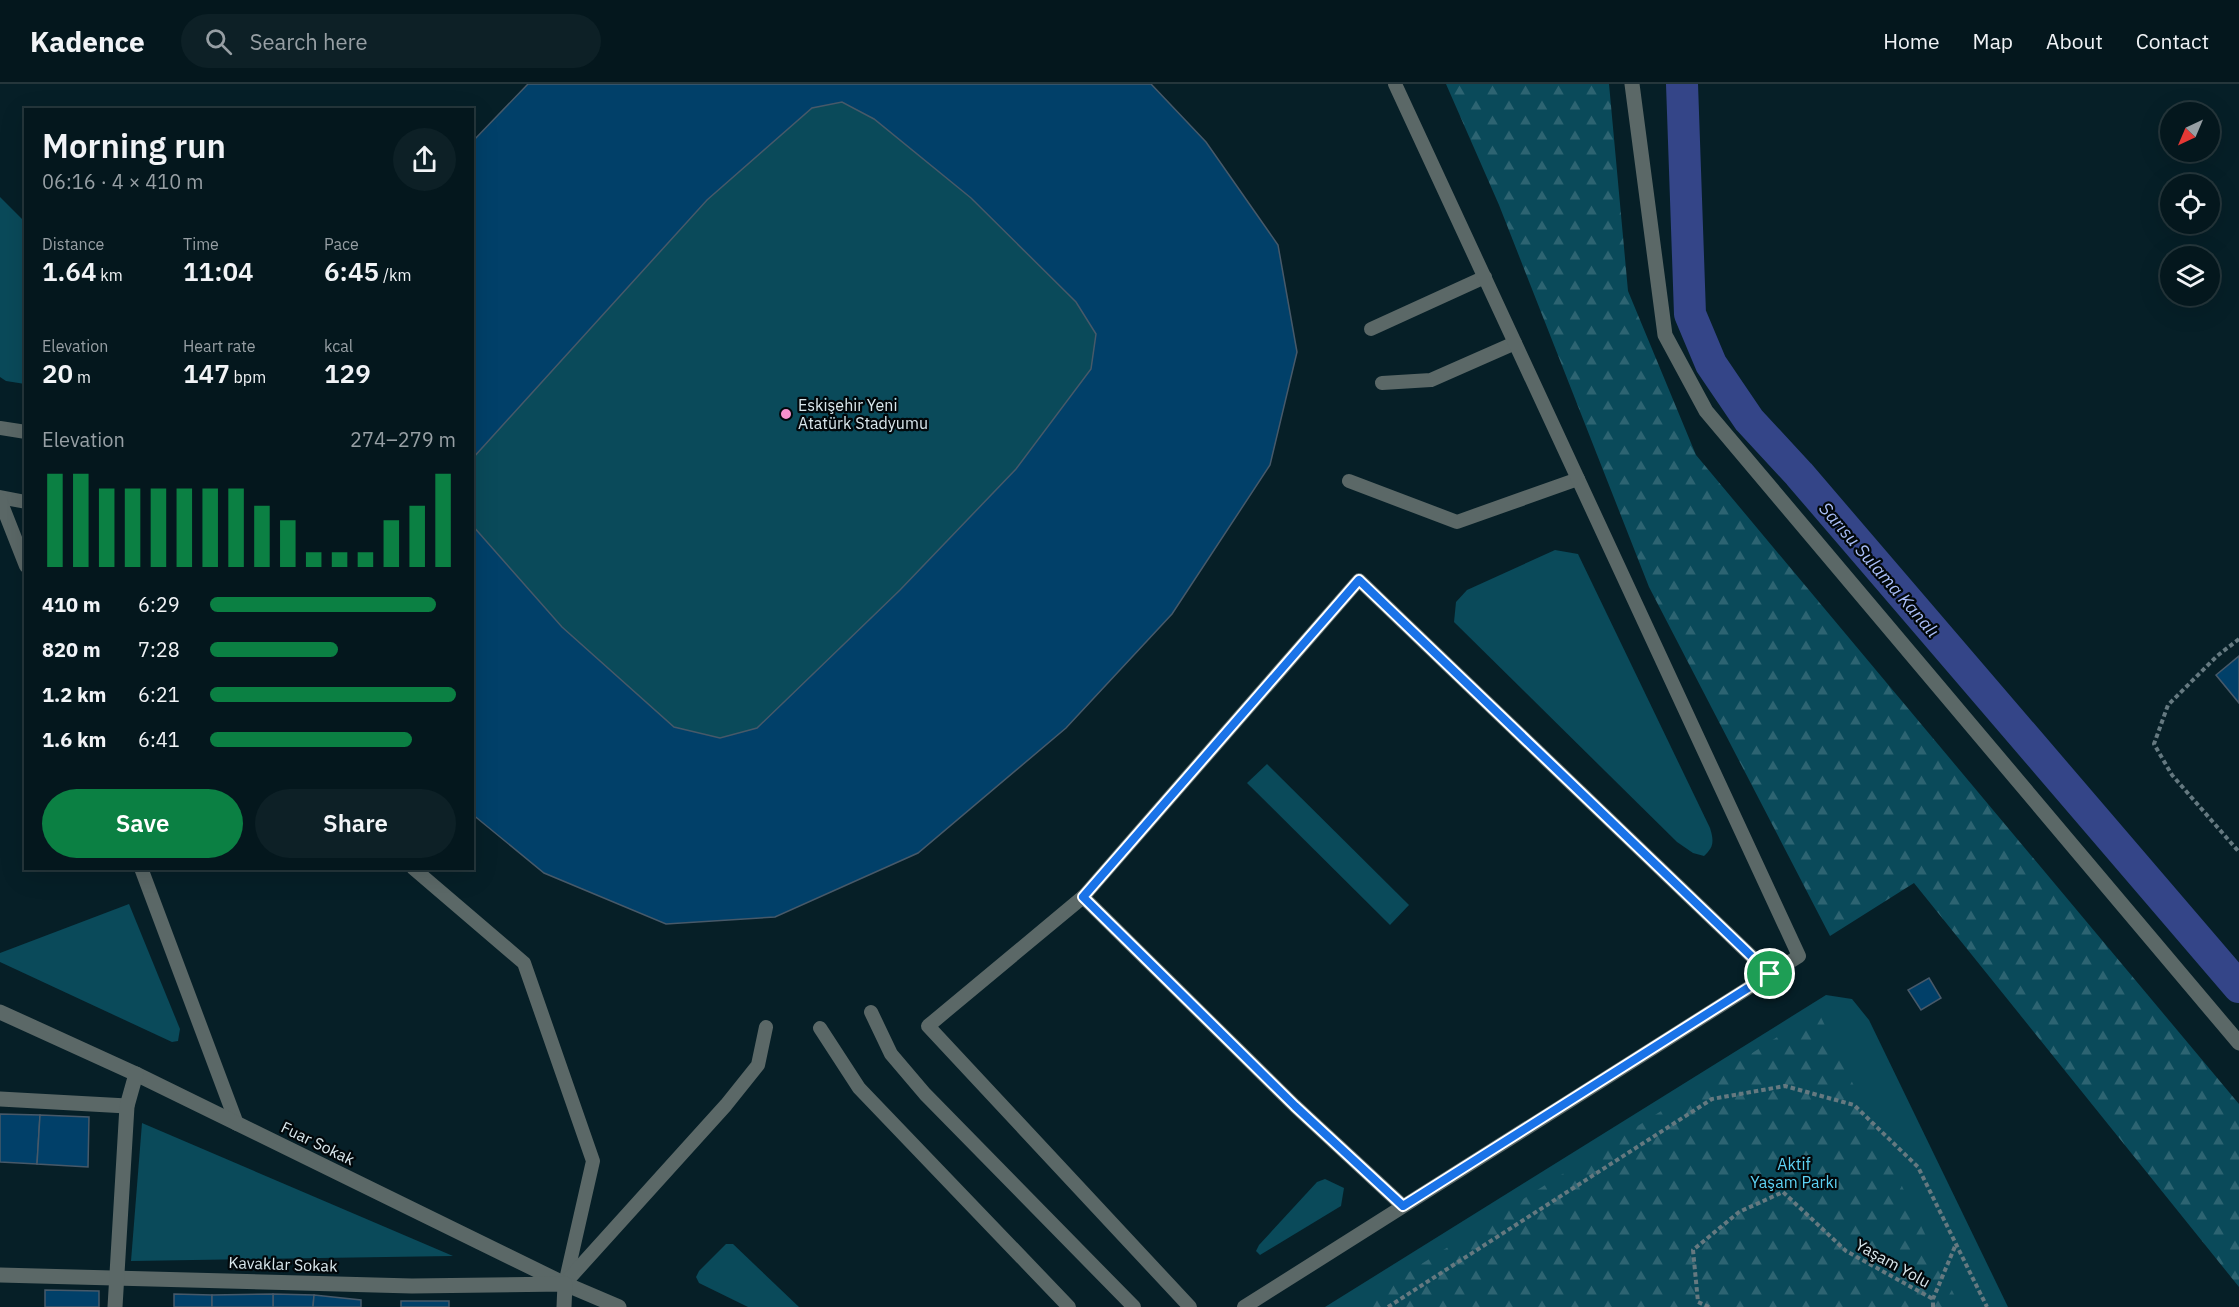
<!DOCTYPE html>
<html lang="en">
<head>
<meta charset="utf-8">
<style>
  :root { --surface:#04171d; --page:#0d2026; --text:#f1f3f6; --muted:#979fa4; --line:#25363b; --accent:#0b8043 }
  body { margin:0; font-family:"IBM Plex Sans",sans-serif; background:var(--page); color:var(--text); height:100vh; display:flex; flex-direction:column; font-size:22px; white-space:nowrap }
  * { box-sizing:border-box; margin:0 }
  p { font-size:20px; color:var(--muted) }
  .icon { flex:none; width:33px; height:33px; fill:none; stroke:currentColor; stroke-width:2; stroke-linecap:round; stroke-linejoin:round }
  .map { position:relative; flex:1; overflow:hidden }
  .drawer { position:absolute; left:24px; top:24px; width:450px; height:762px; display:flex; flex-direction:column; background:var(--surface); border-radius:0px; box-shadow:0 6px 24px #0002,0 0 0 2px var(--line) }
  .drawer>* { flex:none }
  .needle { width:39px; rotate:224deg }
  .controls { position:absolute; left:2160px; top:18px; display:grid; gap:12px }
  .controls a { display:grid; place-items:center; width:60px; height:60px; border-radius:50%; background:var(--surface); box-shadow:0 6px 24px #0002,0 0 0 2px var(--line); font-size:30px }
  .pin { position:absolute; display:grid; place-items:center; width:51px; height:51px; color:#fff; margin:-26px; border:3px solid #fff; border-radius:50%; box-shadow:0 2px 6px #0007 }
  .round { display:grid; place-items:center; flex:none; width:63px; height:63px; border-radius:32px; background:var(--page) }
  .summary { display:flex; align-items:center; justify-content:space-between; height:102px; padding:0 18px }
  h1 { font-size:33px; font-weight:600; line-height:45px }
  .metrics { display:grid; grid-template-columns:repeat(3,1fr); gap:9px; height:102px; padding:6px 18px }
  .metrics div { display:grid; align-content:center }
  .metrics b { font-size:26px; font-weight:600 }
  .metrics small { font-size:16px; font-weight:400 }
  .metrics p { font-size:16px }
  .chart { height:168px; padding:12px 18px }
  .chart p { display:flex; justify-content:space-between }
  .chart svg { width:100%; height:108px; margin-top:6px; stroke:var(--accent); stroke-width:6 }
  .action { display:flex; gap:12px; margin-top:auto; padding:12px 18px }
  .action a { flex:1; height:69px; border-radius:36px; background:var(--accent); color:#fff; font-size:24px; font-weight:600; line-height:69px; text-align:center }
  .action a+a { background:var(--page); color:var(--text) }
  ul { padding:0 18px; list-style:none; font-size:20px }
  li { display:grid; grid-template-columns:96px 72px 1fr; align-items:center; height:45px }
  li i { height:15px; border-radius:8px; background:var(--accent) }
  header { display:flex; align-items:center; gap:36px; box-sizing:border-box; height:84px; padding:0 30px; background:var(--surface); border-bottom:2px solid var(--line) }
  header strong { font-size:28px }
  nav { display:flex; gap:33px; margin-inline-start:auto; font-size:21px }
  .search { width:420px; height:54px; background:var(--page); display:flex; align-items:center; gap:15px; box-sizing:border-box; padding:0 21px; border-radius:33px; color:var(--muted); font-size:22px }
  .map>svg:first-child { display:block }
  .green { fill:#0a4a5a }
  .forest { fill:url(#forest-firs) }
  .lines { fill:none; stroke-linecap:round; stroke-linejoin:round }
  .canal { stroke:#344588; stroke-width:32 }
  .building { fill:#014069; stroke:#475969; stroke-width:1.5 }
  .path { stroke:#657980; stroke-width:4; stroke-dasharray:4.5 3; stroke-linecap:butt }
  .lane { stroke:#5b6867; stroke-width:14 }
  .street { stroke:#5b6867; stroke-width:15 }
  .route-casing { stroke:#fff; stroke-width:12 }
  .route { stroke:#1a73e8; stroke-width:8 }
  .poi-dot { fill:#f890cc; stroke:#02080b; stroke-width:2 }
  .labels { text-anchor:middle; stroke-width:4.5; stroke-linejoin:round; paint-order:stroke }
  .poi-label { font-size:16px; fill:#dae8ed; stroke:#02080b; text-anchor:start }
  .street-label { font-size:16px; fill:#dae8ed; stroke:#02080b }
  .park-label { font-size:16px; fill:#5ed2f4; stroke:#02080b }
  .water-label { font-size:18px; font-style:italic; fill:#aabef8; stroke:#02080b }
</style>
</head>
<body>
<header>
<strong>Kadence</strong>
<div class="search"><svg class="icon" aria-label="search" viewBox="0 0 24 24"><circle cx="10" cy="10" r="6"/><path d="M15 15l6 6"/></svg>Search here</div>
<nav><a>Home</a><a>Map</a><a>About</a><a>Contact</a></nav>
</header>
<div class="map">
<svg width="2239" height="1223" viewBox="0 0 2239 1223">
  <defs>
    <pattern id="forest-firs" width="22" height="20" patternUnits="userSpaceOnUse" patternTransform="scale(1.5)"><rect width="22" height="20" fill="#0a4a5a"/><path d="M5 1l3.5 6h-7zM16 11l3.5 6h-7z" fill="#2d6472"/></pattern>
  </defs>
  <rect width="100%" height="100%" fill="#061f27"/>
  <g class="green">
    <path d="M 528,0 L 1151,0 L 1206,58 L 1278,161 L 1297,268 L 1270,381 L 1172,530 L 1066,644 L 918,769 L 775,833 L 666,840 L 544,789 L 473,730 L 472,58 Z"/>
    <path d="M 0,113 L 25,138 L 25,300 L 6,297 L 0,293 Z"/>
    <path d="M 1555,466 L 1578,470 L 1710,744 C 1714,757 1714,763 1704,772 L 1693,769 L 1677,758 L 1454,538 L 1456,518 L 1467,506 Z"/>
    <path d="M 1267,680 L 1409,821 L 1390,841 L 1247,699 Z"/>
    <path d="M 129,820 L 180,945 L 178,957 L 172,958 L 0,878 L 0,869 Z"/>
    <path d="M 1826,911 L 1852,915 L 1869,936 L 2008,1223 L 1325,1223 Z"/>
    <path d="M 142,1039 L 453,1172 L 131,1177 Z"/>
    <path d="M 1325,1095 L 1344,1104 L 1341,1122 L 1260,1171 L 1256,1167 L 1259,1161 L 1317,1098 Z"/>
    <path d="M 726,1160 L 733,1160 L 799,1223 L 748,1223 L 699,1199 L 696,1193 L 699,1187 Z"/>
  </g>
  <g class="forest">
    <path d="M 1446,0 L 1609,0 L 1628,207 L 1696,371 L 2239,1020 L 2239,1203 L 1914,799 L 1830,852 L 1649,503 L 1499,121 Z"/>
    <path d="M 1818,927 L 1960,1223 L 1354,1223 Z"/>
  </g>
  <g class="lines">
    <path class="canal" d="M 1682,0 L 1690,230 L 1711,280 L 1749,336 L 1799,390 L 2239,903"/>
  </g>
  <g class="building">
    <path d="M 528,0 L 1151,0 L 1206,58 L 1278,161 L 1297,268 L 1270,381 L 1172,530 L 1066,644 L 918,769 L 775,833 L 666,840 L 544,789 L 472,730 L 472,441 L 562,543 L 674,643 L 720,654 L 757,644 L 900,506 L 1016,385 L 1091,285 L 1096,250 L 1076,218 L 971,114 L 874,35 L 842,18 L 812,24 L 707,116 L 472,375 L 472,58 Z"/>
    <path d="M 2239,572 L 2239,619 L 2216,591 Z"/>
    <path d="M 1929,894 L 1941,914 L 1921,926 L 1908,906 Z"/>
    <path d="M 0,1030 L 40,1031 L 37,1080 L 0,1078 Z"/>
    <path d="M 40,1031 L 89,1033 L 88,1083 L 37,1080 Z"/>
    <path d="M 45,1206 L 99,1207 L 99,1223 L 45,1223 Z"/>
    <path d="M 174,1210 L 212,1211 L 212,1223 L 174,1223 Z"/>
    <path d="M 273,1210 L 314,1211 L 313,1223 L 273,1223 Z"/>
    <path d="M 273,1210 L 273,1223 L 212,1223 L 212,1211 Z"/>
    <path d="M 314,1211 L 361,1216 L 361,1223 L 313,1223 Z"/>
    <rect x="401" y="1217" width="48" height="6"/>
  </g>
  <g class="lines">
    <g class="path">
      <path d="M 2239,555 L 2217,572 L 2168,621 L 2154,660 L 2172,691 L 2239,768"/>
      <path d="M 1388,1223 L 1712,1015 L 1785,1002 L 1854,1021 L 1918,1083 L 1987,1223"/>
      <path d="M 1709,1223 L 1698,1218 L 1693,1166 L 1739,1128 L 1783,1108 L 1846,1167 L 1933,1215"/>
      <path d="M 1933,1223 L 1933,1215 L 1956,1160"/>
    </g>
    <g class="lane">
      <path d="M 1371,245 L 1485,193"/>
      <path d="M 1382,299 L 1431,296 L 1515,259"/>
      <path d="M 0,344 L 26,348"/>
      <path d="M 1349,397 L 1457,438 L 1578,395"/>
      <path d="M 0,413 L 26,418"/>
      <path d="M 0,416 L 26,482"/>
      <path d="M 141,784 L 237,1040"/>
      <path d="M 413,784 L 524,879 L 593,1077 L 565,1200"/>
      <path d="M 1083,813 L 1295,1022 L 1403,1122"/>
      <path d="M 871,928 L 891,970 L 925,1010 L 1134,1223"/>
      <path d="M 820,944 L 859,1004 L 1069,1223"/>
      <path d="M 566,1198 L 726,1021 L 758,981 L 766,943"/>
      <path d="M 1190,1223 L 928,942 L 1083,813 L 1359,496 L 1770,890"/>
      <path d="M 1244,1223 L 1799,872 L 1395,0"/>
    </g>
    <g class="street">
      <path d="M 1632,0 L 1665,251 L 1706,327 L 2239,959"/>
      <path d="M 0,928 L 136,990 L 565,1200 L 619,1223"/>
      <path d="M 0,1015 L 127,1022"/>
      <path d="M 0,1191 L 412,1202 L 565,1200 L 564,1223"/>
      <path d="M 115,1223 L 127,1022 L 136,990"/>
    </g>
  </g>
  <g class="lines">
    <defs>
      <path id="route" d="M 1359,496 L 1770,890 L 1403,1122 L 1295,1022 L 1083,813 Z"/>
    </defs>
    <use href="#route" class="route-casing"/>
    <use href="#route" class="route"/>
  </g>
  <circle class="poi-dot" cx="786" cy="330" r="6"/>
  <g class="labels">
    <g class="poi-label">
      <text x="798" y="327">Eskişehir Yeni<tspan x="798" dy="18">Atatürk Stadyumu</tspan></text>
    </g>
    <g class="street-label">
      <text transform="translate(318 1059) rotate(26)" y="6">Fuar Sokak</text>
      <text transform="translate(1893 1179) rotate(29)" y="6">Yaşam Yolu</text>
      <text transform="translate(283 1180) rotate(2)" y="6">Kavaklar Sokak</text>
    </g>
    <g class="park-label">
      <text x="1794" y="1086">Aktif<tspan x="1794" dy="18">Yaşam Parkı</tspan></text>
    </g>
    <g class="water-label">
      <text transform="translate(1879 486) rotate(49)" y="6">Sarısu Sulama Kanalı</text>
    </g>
  </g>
</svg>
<div class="controls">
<a><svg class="needle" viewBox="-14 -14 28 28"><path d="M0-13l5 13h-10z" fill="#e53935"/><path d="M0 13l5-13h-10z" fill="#979fa4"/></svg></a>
<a><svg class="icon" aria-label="locate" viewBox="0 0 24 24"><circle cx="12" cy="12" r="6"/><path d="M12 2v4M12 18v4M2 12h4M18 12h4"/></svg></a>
<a><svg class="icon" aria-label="layers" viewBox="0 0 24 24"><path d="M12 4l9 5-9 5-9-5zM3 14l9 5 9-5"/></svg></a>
</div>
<div class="pin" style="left:1770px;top:890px;background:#1e9e55"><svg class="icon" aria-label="arrive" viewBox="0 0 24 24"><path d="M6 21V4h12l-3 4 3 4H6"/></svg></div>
<section class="drawer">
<div class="summary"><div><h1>Morning run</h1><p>06:16 · 4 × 410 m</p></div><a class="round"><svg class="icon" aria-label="share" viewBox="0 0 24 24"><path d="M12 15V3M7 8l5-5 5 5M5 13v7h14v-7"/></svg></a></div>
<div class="metrics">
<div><p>Distance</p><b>1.64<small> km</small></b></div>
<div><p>Time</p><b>11:04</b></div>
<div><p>Pace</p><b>6:45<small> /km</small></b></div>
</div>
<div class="metrics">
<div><p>Elevation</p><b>20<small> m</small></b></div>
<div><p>Heart rate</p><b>147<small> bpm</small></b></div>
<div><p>kcal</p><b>129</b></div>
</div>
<div class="chart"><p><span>Elevation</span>274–279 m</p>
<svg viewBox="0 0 160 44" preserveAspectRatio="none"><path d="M5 44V6M15 44V6M25 44V12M35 44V12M45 44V12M55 44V12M65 44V12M75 44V12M85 44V19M95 44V25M105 44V38M115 44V38M125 44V38M135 44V25M145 44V19M155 44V6"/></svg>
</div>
<ul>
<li><b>410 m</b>6:29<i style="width:92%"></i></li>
<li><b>820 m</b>7:28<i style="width:52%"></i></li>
<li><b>1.2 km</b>6:21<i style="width:100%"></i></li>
<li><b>1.6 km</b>6:41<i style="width:82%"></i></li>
</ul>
<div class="action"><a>Save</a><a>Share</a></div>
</section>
</div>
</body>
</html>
